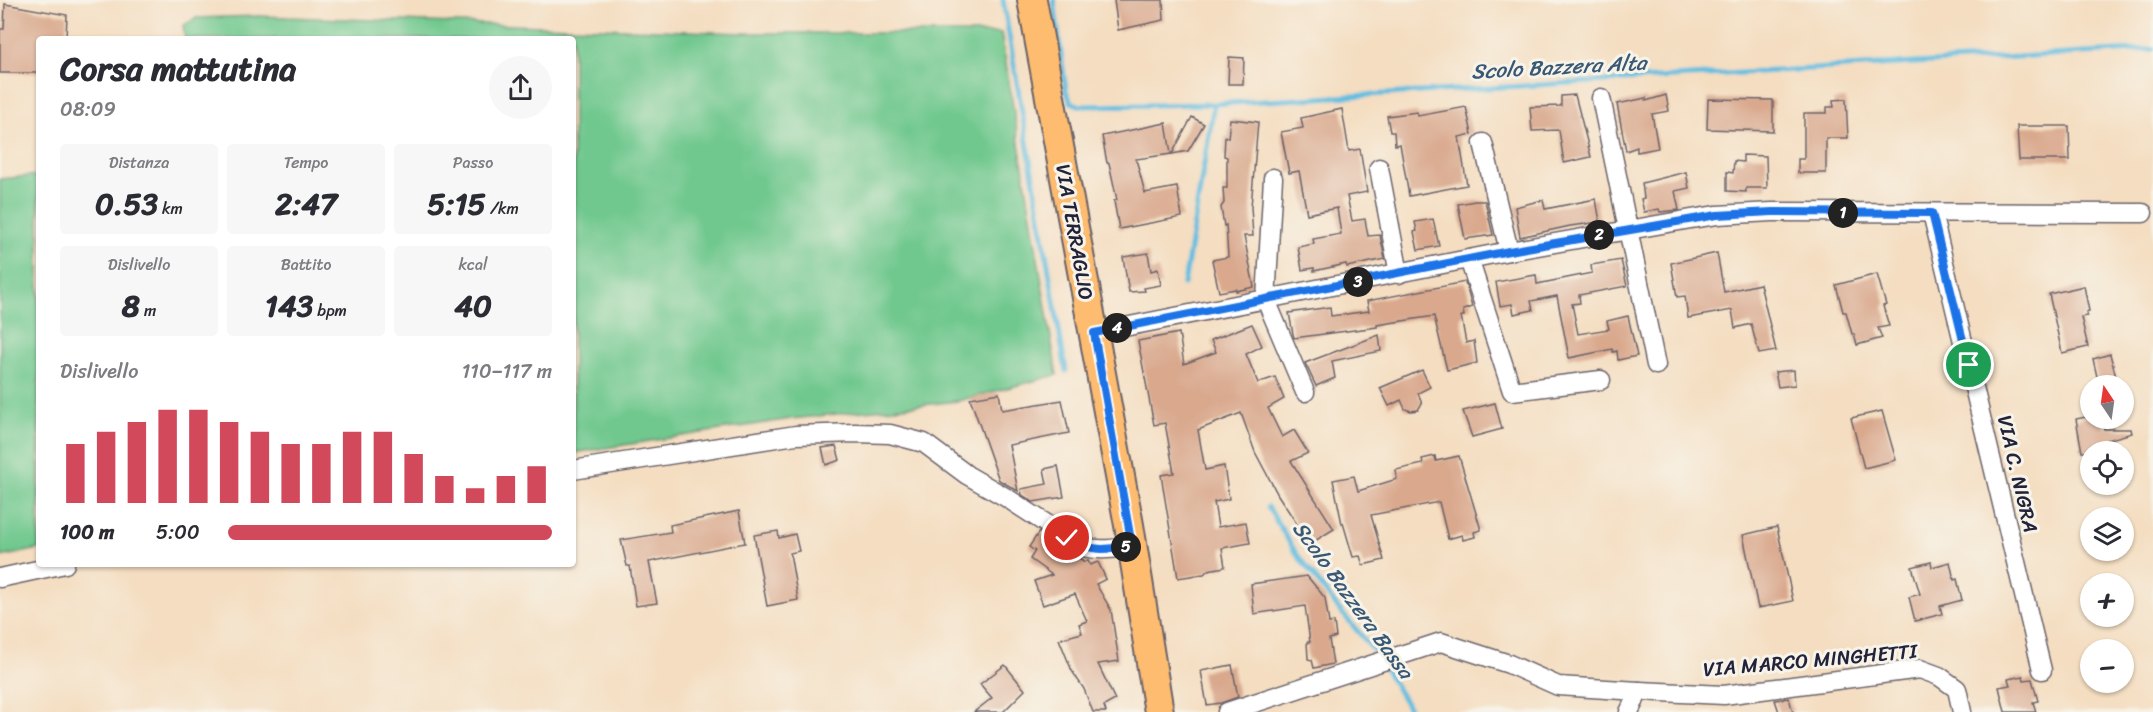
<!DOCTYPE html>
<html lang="it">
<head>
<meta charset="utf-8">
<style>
  :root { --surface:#fff; --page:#f7f7f7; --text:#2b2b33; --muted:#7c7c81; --accent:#d1495b }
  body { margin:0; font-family:Sriracha,sans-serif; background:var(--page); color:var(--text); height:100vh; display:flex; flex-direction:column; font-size:22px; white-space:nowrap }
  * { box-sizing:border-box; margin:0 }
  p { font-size:20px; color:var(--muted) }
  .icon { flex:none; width:33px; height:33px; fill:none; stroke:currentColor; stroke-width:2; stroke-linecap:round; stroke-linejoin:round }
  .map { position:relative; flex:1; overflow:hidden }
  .drawer { position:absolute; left:36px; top:36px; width:540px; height:531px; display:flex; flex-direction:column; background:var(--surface); border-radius:6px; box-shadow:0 2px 4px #0004 }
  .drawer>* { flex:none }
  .needle { width:39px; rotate:347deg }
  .controls { position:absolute; left:2080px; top:375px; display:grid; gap:12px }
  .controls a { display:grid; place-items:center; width:54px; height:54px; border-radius:50%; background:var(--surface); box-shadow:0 2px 4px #0004; font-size:30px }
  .pin { position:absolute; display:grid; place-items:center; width:51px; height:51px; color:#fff; margin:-26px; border:3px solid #fff; border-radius:50%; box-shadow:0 2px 6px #0007 }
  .km { position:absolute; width:30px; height:30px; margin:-15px; border-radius:50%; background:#222; color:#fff; font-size:16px; line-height:30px; text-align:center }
  .round { display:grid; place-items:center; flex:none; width:63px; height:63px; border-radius:32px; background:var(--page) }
  .head { display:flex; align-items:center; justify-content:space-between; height:102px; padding:0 24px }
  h1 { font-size:33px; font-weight:800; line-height:45px }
  .metrics { display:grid; grid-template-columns:repeat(3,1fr); gap:9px; height:102px; padding:6px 24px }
  .metrics div { display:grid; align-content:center; border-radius:6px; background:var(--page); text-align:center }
  .metrics b { font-size:30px; font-weight:800 }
  .metrics small { font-size:16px; font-weight:400 }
  .metrics p { font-size:16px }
  .chart { height:168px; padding:12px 24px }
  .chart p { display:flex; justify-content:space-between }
  .chart svg { width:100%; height:108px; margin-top:6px; stroke:var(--accent); stroke-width:6 }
  ul { padding:0 24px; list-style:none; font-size:20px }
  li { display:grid; grid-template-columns:96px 72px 1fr; align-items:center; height:45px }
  li i { height:15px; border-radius:8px; background:var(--accent) }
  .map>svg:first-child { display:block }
  .green { fill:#70c88e; stroke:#497564; stroke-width:1.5 }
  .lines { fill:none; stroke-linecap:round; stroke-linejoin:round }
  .stream { stroke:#62bde0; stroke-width:5 }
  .building { fill:#d9a88d }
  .street-casing { stroke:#6c636a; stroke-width:21 }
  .primary-casing { stroke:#6c636a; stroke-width:32 }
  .street { stroke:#fff; stroke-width:18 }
  .primary { stroke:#fdbc6f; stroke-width:28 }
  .route-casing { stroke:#fff; stroke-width:12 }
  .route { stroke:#1a73e8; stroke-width:8 }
  .labels { text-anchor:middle; stroke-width:6; stroke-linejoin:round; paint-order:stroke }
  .street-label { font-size:20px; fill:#22223b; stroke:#f7f3e8 }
  .water-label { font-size:21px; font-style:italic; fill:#385875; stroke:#f7f3e8 }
</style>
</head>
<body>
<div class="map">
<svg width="2153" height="712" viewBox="0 0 2153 712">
  <rect width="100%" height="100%" fill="#f7f3e8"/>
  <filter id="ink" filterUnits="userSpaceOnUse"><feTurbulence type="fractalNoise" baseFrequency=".0167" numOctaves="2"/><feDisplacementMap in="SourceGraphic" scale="12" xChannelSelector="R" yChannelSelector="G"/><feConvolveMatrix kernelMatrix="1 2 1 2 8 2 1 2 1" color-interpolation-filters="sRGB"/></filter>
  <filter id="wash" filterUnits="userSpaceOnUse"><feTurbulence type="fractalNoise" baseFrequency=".008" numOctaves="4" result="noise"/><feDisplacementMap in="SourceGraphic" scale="24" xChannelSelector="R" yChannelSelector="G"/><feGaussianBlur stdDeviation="1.35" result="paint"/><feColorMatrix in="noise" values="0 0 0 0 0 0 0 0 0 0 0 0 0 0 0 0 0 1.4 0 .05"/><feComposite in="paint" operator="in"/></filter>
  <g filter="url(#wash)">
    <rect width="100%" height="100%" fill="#f4ddc0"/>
    <g class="green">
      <path d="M 259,16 L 744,33 L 1001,33 L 1057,375 L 958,401 L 791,419 L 573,453 L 573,39 L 185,39 L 183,26 L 196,18 Z"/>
      <path d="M 39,175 L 39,549 L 0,557 L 0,179 Z"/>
    </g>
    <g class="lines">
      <g class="stream">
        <path d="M 1003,0 L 1066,371"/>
        <path d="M 1054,0 L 1066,91 L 1071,102 L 1081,106 L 1214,104 L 2153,49"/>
        <path d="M 1184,284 L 1214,104"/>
        <path d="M 1268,507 L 1296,553 L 1338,608 L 1376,653 L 1411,712"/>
      </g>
    </g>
    <g id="blocks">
      <g class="building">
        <path d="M 1114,0 L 1163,0 L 1164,20 L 1118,30 Z"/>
        <path d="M 5,4 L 67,15 L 66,39 L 39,39 L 39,73 L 0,73 L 0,29 L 4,29 Z"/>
        <path d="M 1229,57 L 1244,58 L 1243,84 L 1228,84 Z"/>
        <path d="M 1575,95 L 1591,157 L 1564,163 L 1559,130 L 1532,131 L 1530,107 L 1561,106 L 1561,96 Z"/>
        <path d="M 1666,95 L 1669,111 L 1652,114 L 1658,148 L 1637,152 L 1637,147 L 1626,151 L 1617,104 L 1646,98 L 1646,101 Z"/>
        <path d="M 1708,99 L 1773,100 L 1773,131 L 1707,129 Z"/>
        <path d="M 1846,99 L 1848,138 L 1826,138 L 1826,173 L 1798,173 L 1798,159 L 1804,159 L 1804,113 L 1827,113 L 1827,107 L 1834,107 L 1833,100 Z"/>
        <path d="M 1466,107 L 1472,134 L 1459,137 L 1467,185 L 1409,196 L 1400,144 L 1395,145 L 1394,132 L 1390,132 L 1387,116 L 1417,112 L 1418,116 Z"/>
        <path d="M 1342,109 L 1349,151 L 1360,149 L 1367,192 L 1347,196 L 1352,221 L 1365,219 L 1368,236 L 1380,235 L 1385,259 L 1347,267 L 1346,264 L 1314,271 L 1314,268 L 1302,270 L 1298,247 L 1314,244 L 1313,239 L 1341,234 L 1337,208 L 1307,214 L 1299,171 L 1289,173 L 1281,132 L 1303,128 L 1301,118 Z"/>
        <path d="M 1192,117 L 1204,124 L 1188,151 L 1172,154 Z"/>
        <path d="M 1230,119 L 1258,122 L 1251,207 L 1253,236 L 1244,236 L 1254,287 L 1236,291 L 1236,289 L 1219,292 L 1212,260 L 1228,257 L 1226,225 L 1224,226 L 1221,207 L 1224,203 L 1223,188 L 1227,188 L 1227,157 L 1224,156 L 1225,136 L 1228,138 Z"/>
        <path d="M 1166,123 L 1171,154 L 1136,159 L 1145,193 L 1177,187 L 1182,217 L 1119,229 L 1114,201 L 1117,200 L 1109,163 L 1107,163 L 1102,136 Z"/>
        <path d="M 2017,126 L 2069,126 L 2070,160 L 2019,160 Z"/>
        <path d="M 1743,155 L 1766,156 L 1767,188 L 1746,188 L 1746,192 L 1727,191 L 1727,172 L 1733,173 L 1734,161 L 1743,162 Z"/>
        <path d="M 1686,172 L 1689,188 L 1675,191 L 1679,210 L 1660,212 L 1659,209 L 1644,212 L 1641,199 L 1644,198 L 1642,183 Z"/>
        <path d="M 1596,199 L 1600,222 L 1570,226 L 1520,237 L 1515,207 L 1543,200 L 1545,209 Z"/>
        <path d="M 1475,201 L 1485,201 L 1493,235 L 1465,239 L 1458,204 Z"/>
        <path d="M 1433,219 L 1439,246 L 1418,250 L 1414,232 L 1417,231 L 1415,222 Z"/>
        <path d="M 1148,253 L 1151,271 L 1158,269 L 1161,285 L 1144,288 L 1145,291 L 1129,292 L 1123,257 Z"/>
        <path d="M 1717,253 L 1724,292 L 1760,284 L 1776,351 L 1759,354 L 1751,324 L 1735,328 L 1732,310 L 1688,318 L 1685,296 L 1677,297 L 1671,263 Z"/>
        <path d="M 1621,260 L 1627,286 L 1579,295 L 1580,303 L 1572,304 L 1578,334 L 1609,329 L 1607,321 L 1628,316 L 1637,356 L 1618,360 L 1617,351 L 1613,352 L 1612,349 L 1569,358 L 1557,296 L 1531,301 L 1533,310 L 1514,314 L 1512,304 L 1500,306 L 1496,282 L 1536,275 L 1537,284 L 1592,273 L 1591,265 Z"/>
        <path d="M 1877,274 L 1886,305 L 1883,306 L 1889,326 L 1878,328 L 1882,338 L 1857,345 L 1854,334 L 1852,334 L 1846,312 L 1843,312 L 1836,285 Z"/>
        <path d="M 1465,282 L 1472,307 L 1463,310 L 1464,316 L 1461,316 L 1466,343 L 1474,341 L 1477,363 L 1447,370 L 1434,316 L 1377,325 L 1377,327 L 1294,338 L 1293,334 L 1289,313 L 1330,307 L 1331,316 L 1369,311 L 1367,301 Z"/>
        <path d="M 2084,286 L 2089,311 L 2086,312 L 2087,316 L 2081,317 L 2088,347 L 2062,353 L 2049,294 Z"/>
        <path d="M 1252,324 L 1262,346 L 1246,354 L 1258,383 L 1275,377 L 1284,399 L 1268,408 L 1282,437 L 1294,430 L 1308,453 L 1291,461 L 1334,529 L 1310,544 L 1278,495 L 1255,452 L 1241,413 L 1198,430 L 1205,470 L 1224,466 L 1229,499 L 1214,502 L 1218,527 L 1246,522 L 1250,543 L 1222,548 L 1225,567 L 1208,570 L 1204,574 L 1178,578 L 1161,475 L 1174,473 L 1165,423 L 1154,425 L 1138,341 L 1179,333 L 1184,364 L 1216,352 L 1211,340 Z"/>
        <path d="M 1379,335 L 1381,351 L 1332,361 L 1335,378 L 1316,386 L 1305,363 Z"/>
        <path d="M 2110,354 L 2116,377 L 2098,381 L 2093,359 Z"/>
        <path d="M 1422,370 L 1430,387 L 1418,393 L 1422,403 L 1418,410 L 1411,411 L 1405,409 L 1401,400 L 1389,406 L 1380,388 Z"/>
        <path d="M 1794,370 L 1795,385 L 1778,387 L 1775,372 Z"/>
        <path d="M 999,393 L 1002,410 L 1062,400 L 1069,433 L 1009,445 L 1018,491 L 999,480 L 970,398 Z"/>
        <path d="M 1495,403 L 1502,429 L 1472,437 L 1463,411 Z"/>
        <path d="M 1882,411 L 1896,460 L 1864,468 L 1851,418 Z"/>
        <path d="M 2091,416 L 2091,418 L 2102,418 L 2104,429 L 2131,429 L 2132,433 L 2107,440 L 2109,452 L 2082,452 L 2076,419 Z"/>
        <path d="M 836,446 L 840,460 L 826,465 L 822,448 Z"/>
        <path d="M 1435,456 L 1436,461 L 1459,456 L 1481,530 L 1474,532 L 1475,537 L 1463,540 L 1462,535 L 1448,539 L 1439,502 L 1371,515 L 1384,560 L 1363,565 L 1360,556 L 1353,557 L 1343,523 L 1342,524 L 1333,480 L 1354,476 L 1358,491 L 1397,479 L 1396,470 L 1423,464 L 1422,459 Z"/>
        <path d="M 1058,466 L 1064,497 L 1033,502 L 1022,495 L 1021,489 L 1047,484 L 1044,469 Z"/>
        <path d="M 739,511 L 745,543 L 649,562 L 657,603 L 636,606 L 630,566 L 627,566 L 621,540 L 671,532 L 670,525 Z"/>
        <path d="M 1777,527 L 1793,601 L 1758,608 L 1743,535 Z"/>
        <path d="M 778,531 L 779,538 L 795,534 L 799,551 L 790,553 L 798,600 L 767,606 L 754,535 Z"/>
        <path d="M 1039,532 L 1085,562 L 1088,560 L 1090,565 L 1098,562 L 1106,579 L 1096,584 L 1111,610 L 1119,661 L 1098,664 L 1115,700 L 1104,706 L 1106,712 L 1093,712 L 1084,689 L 1072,671 L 1059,639 L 1082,633 L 1079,624 L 1087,621 L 1075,594 L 1043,605 L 1034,581 L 1052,575 L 1030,559 L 1035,551 L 1029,547 Z"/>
        <path d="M 1931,562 L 1932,567 L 1950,562 L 1954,580 L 1957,579 L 1962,600 L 1940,606 L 1942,614 L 1915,621 L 1909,597 L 1920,594 L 1912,567 Z"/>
        <path d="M 1307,576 L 1325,598 L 1329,623 L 1334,622 L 1336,637 L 1329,639 L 1333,664 L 1314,668 L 1312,660 L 1308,659 L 1307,642 L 1310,642 L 1305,606 L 1254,614 L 1251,584 Z"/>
        <path d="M 1005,665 L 1025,690 L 1003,712 L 974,712 L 992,698 L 980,684 Z"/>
        <path d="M 1232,665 L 1238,697 L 1221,703 L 1207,705 L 1201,671 Z"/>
        <path d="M 2023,676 L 2024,680 L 2032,679 L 2038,701 L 2033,702 L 2036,712 L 2005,712 L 1999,687 L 2010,685 L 2008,679 Z"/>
        <path d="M 1789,698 L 1793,712 L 1779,712 L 1775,700 Z"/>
      </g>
    </g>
  </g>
  <g filter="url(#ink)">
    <use href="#blocks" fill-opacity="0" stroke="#6c636a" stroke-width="1.5"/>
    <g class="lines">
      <defs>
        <g id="street">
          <path d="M 1601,98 L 1656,365"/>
          <path d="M 1483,143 L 1509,251"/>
          <path d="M 1379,168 L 1399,274"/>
          <path d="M 1273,178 L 1266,300 L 1305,392"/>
          <path d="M 1932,213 L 2042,670"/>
          <path d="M 1469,259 L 1512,391 L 1601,380"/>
          <path d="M 1094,333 L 1509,251 L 1691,219 L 1717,215 L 1772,212 L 2143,213"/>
          <path d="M 573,470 L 796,435 L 855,433 L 890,434 L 924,443 L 967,475 L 1007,498 L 1082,547 C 1100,551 1114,549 1132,546"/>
          <path d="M 0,578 L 65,564"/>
          <path d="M 1227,712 L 1441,642 L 1509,664 L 1558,686 L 1639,691 L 1724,695 L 1920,669 L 1939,676 L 1957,689 L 1962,712"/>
          <path d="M 1629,712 L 1639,691"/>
        </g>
        <path id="primary" d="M 1032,0 L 1129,525 L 1159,712"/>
      </defs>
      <use href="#street" class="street-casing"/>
      <use href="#primary" class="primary-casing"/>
      <use href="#street" class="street"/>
      <use href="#primary" class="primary"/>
    </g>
  </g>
  <g class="lines" filter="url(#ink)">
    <defs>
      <path id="route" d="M 1067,538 C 1092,552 1105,550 1132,546 L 1094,333 L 1509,251 L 1717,215 L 1772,212 L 1932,213 L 1969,365"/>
    </defs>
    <use href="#route" class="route-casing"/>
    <use href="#route" class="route"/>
  </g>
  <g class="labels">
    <g class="street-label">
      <text transform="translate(1075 232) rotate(80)" y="7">VIA TERRAGLIO</text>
      <text transform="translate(2018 474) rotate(77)" y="7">VIA C. NIGRA</text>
      <text transform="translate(1810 660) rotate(-5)" y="7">VIA MARCO MINGHETTI</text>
    </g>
    <g class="water-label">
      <text transform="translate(1559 67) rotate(-3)" y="7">Scolo Bazzera Alta</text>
      <text transform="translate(1353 600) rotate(54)" y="7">Scolo Bazzera Bassa</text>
    </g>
  </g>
</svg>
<div class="controls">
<a><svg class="needle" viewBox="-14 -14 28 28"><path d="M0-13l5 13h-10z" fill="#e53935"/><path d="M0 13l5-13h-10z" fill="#7c7c81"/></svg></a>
<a><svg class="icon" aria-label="locate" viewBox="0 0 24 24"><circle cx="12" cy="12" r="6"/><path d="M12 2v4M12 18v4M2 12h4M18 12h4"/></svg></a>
<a><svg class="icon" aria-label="layers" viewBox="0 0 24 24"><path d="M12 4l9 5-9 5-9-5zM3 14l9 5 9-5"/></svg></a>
<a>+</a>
<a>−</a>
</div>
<div class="pin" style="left:1969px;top:365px;background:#1e9e55"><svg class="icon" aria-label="arrive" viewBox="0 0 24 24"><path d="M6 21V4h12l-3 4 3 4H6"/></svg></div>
<div class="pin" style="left:1067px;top:538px;background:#d93025"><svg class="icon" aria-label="check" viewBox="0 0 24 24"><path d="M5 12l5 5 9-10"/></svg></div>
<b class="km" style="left:1843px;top:213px">1</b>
<b class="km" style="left:1599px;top:235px">2</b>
<b class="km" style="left:1358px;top:282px">3</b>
<b class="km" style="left:1117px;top:328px">4</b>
<b class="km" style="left:1126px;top:547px">5</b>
<section class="drawer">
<div class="head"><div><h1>Corsa mattutina</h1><p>08:09</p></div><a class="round"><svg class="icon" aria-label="share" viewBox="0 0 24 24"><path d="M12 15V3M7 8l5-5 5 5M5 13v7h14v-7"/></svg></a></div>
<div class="metrics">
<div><p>Distanza</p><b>0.53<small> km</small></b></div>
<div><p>Tempo</p><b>2:47</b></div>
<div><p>Passo</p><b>5:15<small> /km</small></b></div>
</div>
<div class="metrics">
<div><p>Dislivello</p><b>8<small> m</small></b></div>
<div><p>Battito</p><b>143<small> bpm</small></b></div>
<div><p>kcal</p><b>40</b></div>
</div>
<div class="chart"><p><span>Dislivello</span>110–117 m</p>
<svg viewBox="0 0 160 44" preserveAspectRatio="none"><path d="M5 44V20M15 44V15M25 44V11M35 44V6M45 44V6M55 44V11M65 44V15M75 44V20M85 44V20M95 44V15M105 44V15M115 44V24M125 44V33M135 44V38M145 44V33M155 44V29"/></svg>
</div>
<ul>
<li><b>100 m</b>5:00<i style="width:100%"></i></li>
</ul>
</section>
</div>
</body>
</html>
